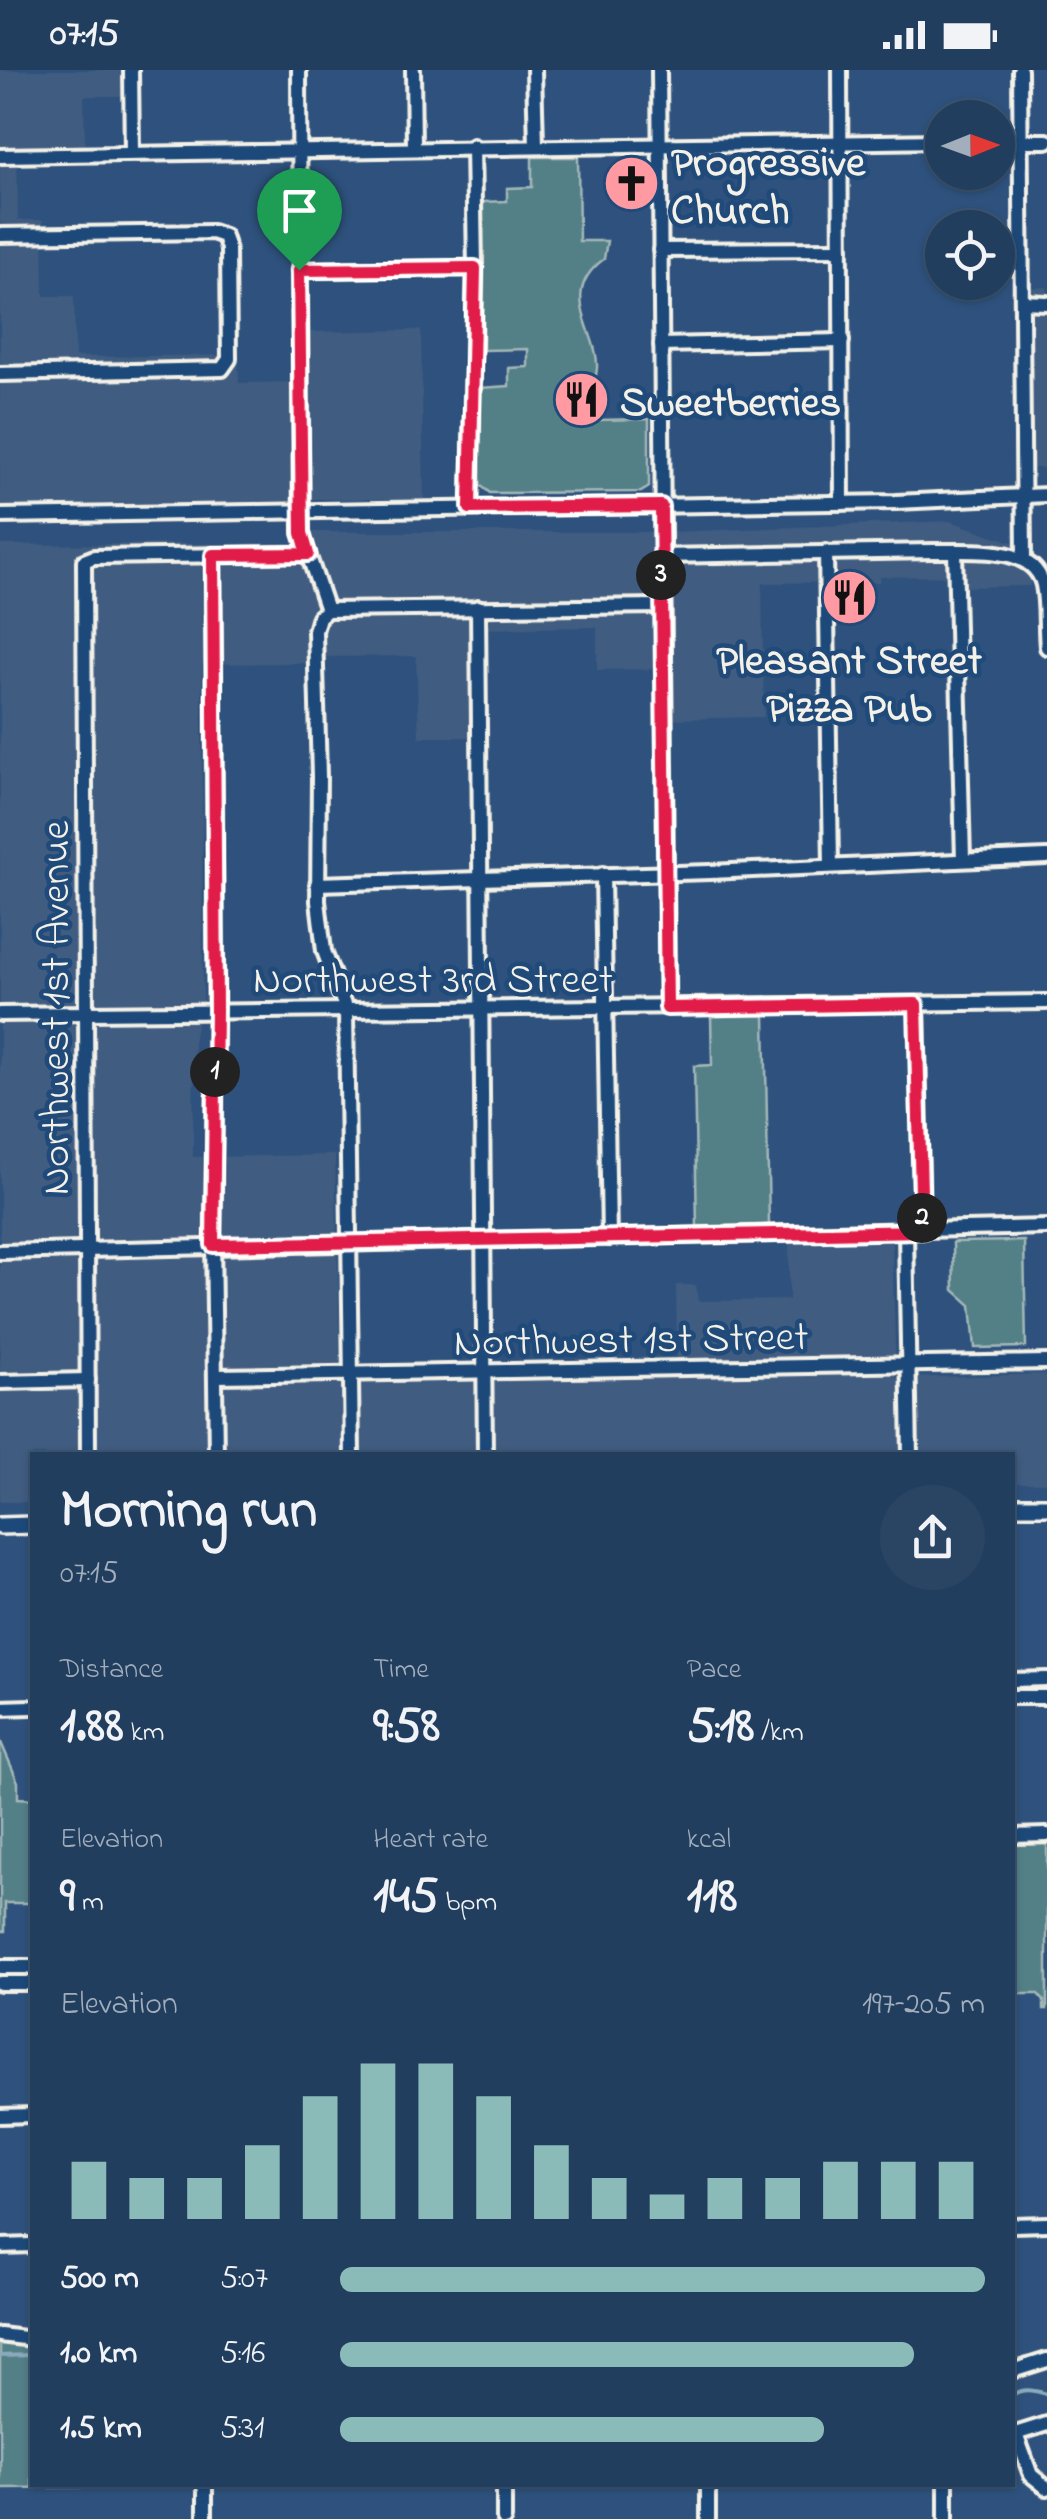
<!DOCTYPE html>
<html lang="en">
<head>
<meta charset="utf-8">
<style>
  :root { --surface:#223e5e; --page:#2a4564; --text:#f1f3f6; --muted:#a2aebc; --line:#3f5773; --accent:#8bbbb9 }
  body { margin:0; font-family:"Indie Flower",sans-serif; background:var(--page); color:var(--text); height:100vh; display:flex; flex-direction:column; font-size:38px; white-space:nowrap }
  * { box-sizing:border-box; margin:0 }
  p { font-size:32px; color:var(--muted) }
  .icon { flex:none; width:55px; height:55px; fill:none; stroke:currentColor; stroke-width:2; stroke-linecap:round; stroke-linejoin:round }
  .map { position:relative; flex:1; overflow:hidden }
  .side { position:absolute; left:30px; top:1382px; width:985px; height:1035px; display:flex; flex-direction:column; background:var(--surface); border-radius:0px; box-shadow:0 2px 8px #0004,0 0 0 2px var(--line) }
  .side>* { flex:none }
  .needle { width:65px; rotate:89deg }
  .fabs { position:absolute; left:925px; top:30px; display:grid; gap:20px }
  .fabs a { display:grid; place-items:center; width:90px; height:90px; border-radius:50%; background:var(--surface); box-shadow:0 2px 8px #0004,0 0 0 2px var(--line); font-size:50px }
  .pin { position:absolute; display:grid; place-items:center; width:85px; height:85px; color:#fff; margin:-102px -42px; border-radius:50% 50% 50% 0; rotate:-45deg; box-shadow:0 0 10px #0007 }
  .pin .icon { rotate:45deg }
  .km { position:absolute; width:50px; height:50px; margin:-25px; border-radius:50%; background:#222; color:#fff; font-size:28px; line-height:50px; text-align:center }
  .round { display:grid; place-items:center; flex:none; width:105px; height:105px; border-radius:52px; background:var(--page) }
  .headline { display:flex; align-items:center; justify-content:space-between; height:170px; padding:0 30px }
  h1 { font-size:55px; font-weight:700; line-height:75px }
  .metrics { display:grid; grid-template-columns:repeat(3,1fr); gap:15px; height:170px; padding:10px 30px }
  .metrics div { display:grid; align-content:center }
  .metrics b { font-size:50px; font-weight:700 }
  .metrics small { font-size:28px; font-weight:400 }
  .metrics p { font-size:28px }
  .chart { height:280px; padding:20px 30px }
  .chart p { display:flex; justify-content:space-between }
  .chart svg { width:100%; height:180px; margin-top:10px; stroke:var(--accent); stroke-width:6 }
  ul { padding:0 30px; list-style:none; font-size:32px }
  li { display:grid; grid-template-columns:160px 120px 1fr; align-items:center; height:75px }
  li i { height:25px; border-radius:12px; background:var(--accent) }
  .status { display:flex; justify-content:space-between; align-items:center; height:70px; padding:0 50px; background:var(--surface); direction:ltr }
  .status svg { height:28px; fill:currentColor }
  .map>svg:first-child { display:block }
  .built { fill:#405c81 }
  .green { fill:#537f87; stroke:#a4b8b8; stroke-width:2.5 }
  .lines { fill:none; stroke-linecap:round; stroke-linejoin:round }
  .stream { stroke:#8babbd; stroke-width:4 }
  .minor-casing { stroke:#f4f1e8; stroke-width:20 }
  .major-casing { stroke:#f4f1e8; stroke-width:22 }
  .minor { stroke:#1f4a7a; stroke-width:12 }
  .major { stroke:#1f4a7a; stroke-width:15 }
  .route-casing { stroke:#fff; stroke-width:20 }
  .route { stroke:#e11d48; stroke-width:12 }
  .labels { text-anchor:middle; stroke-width:9; stroke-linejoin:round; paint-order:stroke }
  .poi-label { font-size:42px; font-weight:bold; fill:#f4f1e8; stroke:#1f4a7a; text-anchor:start }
  .street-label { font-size:42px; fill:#f4f1e8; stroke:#1f4a7a }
</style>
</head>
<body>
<div class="status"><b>07:15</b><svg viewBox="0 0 49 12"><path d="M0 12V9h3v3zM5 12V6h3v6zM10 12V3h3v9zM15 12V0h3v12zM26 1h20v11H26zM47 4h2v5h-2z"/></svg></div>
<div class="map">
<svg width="1047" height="2449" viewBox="0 0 1047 2449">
  <rect width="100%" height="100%" fill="#2e527d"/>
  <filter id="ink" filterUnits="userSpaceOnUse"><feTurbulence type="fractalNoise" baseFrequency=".01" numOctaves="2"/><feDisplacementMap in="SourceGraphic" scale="20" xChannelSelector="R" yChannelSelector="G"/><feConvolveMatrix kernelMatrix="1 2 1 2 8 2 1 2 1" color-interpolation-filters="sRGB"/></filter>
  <g filter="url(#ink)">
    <g class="built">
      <path d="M 0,0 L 122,0 L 122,26 L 84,26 L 85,76 L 17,77 L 18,150 L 43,150 L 44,226 L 74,226 L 75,287 L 238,285 L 239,313 L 296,312 L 297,426 L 290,434 L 0,439 Z"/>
      <path d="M 1047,217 L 1047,398 L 1034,398 L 1014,418 L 1011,218 Z"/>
      <path d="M 421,260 L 424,429 L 310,429 L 307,424 L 305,262 Z"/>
      <path d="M 950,451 L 1030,478 L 1030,516 L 960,517 L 953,506 L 880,507 L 879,512 L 762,513 L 764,647 L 671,649 L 670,599 L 597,600 L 597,557 L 471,559 L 472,667 L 419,667 L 416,586 L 321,587 L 306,593 L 202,594 L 203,933 L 194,965 L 193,1087 L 335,1085 L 340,1295 L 677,1288 L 676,1215 L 696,1215 L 698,1231 L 789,1230 L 789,1174 L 892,1172 L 896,1308 L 1047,1304 L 1047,1413 L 1013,1413 L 1012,1385 L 32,1385 L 32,1432 L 0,1432 L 0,475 L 312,473 L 312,462 L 669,462 Z"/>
    </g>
    <g class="green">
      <path d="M 532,87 L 578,87 L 579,171 L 607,171 L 604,189 C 556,224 599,262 597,298 C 596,313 588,330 584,344 L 596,345 L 596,350 L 649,349 L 649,417 L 641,422 L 490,423 L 480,415 L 480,318 L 509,316 L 509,298 L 528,297 L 528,279 L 483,280 L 483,132 L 507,131 L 507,118 L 532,117 Z"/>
      <path d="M 765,945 L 769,1156 L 697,1157 L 694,996 L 712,995 L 711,946 Z"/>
      <path d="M 1024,1171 L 1026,1277 L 975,1278 L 971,1235 L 954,1220 L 953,1172 Z"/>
      <path d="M 0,1670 L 18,1712 L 18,1728 L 32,1729 L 32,1833 L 5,1833 L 5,1861 L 0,1861 Z"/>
      <path d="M 1047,1774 L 1047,1939 L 1044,1939 L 1044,1931 L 1038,1924 L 1013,1924 L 1012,1775 Z"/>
      <path d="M 0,2272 L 32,2277 L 32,2415 L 137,2417 L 0,2418 Z"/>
    </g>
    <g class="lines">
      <g class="stream">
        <path d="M 0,2286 L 32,2285"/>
        <path d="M 1012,2325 C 1025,2317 1035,2321 1047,2324"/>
      </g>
      <defs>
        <g id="minor">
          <path d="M 131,0 L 132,83"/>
          <path d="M 299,0 L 301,463 L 327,540"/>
          <path d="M 413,0 L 414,77"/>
          <path d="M 534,0 L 536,75"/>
          <path d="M 659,0 L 667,937"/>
          <path d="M 840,0 L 842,433"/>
          <path d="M 1020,0 L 1024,490"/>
          <path d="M 998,71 L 1047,71"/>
          <path d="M 0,86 L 942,71"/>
          <path d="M 0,165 L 212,162 L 224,166 L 228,179 L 229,289 L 222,299 L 0,304"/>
          <path d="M 660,180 L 841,179"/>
          <path d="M 299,200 L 475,198"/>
          <path d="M 1022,232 L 1047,233"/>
          <path d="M 661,275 L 842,271"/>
          <path d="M 470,438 L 475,198 L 473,76"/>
          <path d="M 0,446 L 896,432 L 1047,425"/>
          <path d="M 826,482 L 831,795"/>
          <path d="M 955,482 L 963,790"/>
          <path d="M 213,485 L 216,940 L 213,1168 L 216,1385"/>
          <path d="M 661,486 L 933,481 C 966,482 1033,473 1043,515 C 1047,535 1045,557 1047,577"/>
          <path d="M 478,537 L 485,1385"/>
          <path d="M 327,540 L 319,547 L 315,561 L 319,706 L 318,831 L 324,881 L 346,940 L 352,1385"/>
          <path d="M 327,540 L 661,536"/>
          <path d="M 603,804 L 609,1168"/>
          <path d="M 317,814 L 710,802 L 1047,787"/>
          <path d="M 917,934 L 922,1161"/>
          <path d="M 0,944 L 1047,932"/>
          <path d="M 906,1161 L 910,1385"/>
          <path d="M 0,1182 L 1047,1157"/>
          <path d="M 216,1306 L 1047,1292"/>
          <path d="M 0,1312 L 88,1310"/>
          <path d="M 88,1385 L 84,491 L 94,487 L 308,484"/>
          <path d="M 1012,1610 L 1047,1609"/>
          <path d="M 1012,1627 L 1047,1627"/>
          <path d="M 0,1638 L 32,1637"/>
          <path d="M 1012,1766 L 1047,1765"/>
          <path d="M 0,1897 L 32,1897"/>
          <path d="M 0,1913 L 32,1913"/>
          <path d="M 0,2046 L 32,2045"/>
          <path d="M 1012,2155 L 1047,2154"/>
          <path d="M 0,2176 L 32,2175"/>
          <path d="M 0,2265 L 32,2269"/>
          <path d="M 1012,2301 L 1047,2290"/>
          <path d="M 1016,2364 L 1031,2405 L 1047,2418"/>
          <path d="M 1012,2365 L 1047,2354"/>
          <path d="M 205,2415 L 205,2449"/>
          <path d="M 504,2415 L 504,2449"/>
          <path d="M 708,2415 L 708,2449"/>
          <path d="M 946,2415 L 946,2449"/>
        </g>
        <g id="major">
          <path d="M 1012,1436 L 1047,1436"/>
          <path d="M 0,1456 L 32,1455"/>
        </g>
      </defs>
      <use href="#minor" class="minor-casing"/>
      <use href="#major" class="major-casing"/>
      <use href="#minor" class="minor"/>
      <use href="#major" class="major"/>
    </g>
  </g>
  <g class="lines" filter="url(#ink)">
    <defs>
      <path id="route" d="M 475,198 L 470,438 L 661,436 L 667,938 L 916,934 L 922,1161 L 213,1175 L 216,940 L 213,485 L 308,484 L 302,463 L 299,200 Z"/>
    </defs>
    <use href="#route" class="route-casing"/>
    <use href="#route" class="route"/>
  </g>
  <defs>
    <symbol id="church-disc" viewBox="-11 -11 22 22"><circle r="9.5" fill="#ff9aa2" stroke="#1f4a7a"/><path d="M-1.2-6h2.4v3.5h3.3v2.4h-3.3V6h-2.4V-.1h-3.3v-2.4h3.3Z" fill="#111"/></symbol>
    <symbol id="restaurant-disc" viewBox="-11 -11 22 22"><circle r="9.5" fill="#ff9aa2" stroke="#1f4a7a"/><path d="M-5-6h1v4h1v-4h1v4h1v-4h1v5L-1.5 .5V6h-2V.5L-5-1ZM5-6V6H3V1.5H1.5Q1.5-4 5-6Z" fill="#111"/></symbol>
  </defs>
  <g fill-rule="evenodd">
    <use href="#church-disc" x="600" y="82" width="63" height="63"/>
    <use href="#restaurant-disc" x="550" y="298" width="63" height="63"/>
    <use href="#restaurant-disc" x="818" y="496" width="63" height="63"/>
  </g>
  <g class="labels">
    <g class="poi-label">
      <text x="671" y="105">Progressive<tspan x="671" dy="48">Church</tspan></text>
      <text x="620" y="345">Sweetberries</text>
      <text x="849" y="603" text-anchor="middle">Pleasant Street<tspan x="849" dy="48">Pizza Pub</tspan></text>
    </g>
    <g class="street-label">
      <text x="433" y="922">Northwest 3rd Street</text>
      <text transform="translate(53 938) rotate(-90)" y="15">Northwest 1st Avenue</text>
      <text transform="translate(631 1267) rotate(-1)" y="15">Northwest 1st Street</text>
    </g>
  </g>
</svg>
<div class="fabs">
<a><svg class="needle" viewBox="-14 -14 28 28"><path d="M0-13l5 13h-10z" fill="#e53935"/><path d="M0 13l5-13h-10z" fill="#a2aebc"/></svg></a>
<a><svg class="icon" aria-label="locate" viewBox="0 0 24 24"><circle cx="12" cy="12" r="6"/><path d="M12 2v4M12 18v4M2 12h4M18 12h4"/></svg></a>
</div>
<div class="pin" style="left:299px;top:200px;background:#1e9e55"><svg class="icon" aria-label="arrive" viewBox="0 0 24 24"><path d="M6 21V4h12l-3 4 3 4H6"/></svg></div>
<b class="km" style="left:215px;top:1002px">1</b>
<b class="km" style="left:922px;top:1148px">2</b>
<b class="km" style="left:661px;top:505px">3</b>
<section class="side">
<div class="headline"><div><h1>Morning run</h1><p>07:15</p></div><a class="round"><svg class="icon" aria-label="share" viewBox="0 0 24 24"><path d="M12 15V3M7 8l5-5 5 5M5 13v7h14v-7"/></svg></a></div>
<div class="metrics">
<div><p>Distance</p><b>1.88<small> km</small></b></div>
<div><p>Time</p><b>9:58</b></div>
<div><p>Pace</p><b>5:18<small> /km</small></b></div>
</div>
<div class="metrics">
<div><p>Elevation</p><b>9<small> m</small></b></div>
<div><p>Heart rate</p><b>145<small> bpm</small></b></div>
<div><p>kcal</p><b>118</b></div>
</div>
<div class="chart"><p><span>Elevation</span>197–205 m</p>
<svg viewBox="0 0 160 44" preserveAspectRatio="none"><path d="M5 44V30M15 44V34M25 44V34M35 44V26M45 44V14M55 44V6M65 44V6M75 44V14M85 44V26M95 44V34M105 44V38M115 44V34M125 44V34M135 44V30M145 44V30M155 44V30"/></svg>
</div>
<ul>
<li><b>500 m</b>5:07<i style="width:100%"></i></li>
<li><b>1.0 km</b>5:16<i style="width:89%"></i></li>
<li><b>1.5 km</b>5:31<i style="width:75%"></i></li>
</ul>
</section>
</div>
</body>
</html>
